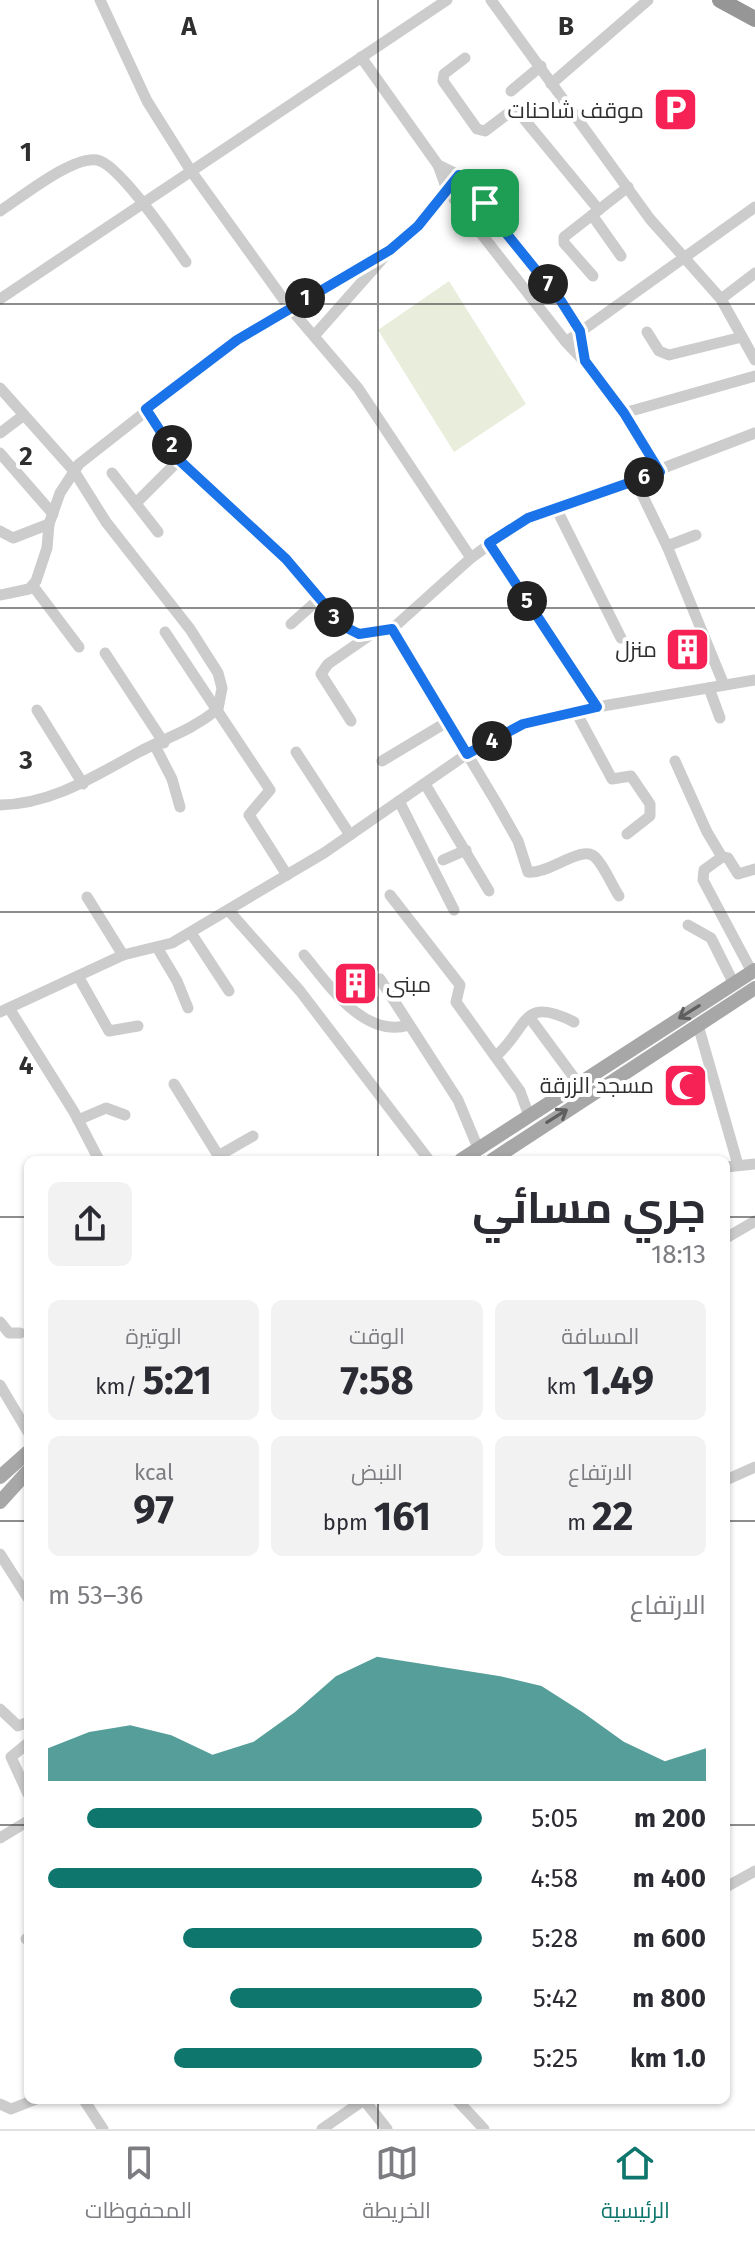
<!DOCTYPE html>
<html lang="ar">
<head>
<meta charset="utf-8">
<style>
  :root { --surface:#fff; --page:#f2f2f3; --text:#2b2b33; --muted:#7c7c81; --line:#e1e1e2; --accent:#0f766e }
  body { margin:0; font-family:"Fira Sans",Cairo,sans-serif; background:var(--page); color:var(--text); direction:rtl; height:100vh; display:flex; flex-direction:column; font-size:30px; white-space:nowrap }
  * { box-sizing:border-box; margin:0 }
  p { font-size:26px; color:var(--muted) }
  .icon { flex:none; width:44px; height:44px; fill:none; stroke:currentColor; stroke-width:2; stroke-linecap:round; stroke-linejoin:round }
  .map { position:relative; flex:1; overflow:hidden; direction:ltr }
  .side { position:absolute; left:24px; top:1156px; width:706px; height:948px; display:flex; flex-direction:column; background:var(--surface); border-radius:12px; box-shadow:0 2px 6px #0004; direction:rtl }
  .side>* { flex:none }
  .pin { position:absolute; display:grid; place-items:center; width:68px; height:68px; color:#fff; margin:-34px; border-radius:16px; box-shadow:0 4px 12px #0006 }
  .km { position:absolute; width:40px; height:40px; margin:-20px; border-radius:50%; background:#222; color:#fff; font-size:22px; line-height:40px; text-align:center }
  .round { display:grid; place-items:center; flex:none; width:84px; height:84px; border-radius:12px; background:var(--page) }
  .overview { display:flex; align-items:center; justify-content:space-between; height:136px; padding:0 24px }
  h1 { font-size:44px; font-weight:700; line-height:60px }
  .figures { display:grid; grid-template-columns:repeat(3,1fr); gap:12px; height:136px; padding:8px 24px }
  .figures div { display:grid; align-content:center; border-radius:12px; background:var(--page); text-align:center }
  .figures b { font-size:40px; font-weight:700 }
  .figures small { font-size:22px; font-weight:400 }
  .figures p { font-size:22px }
  .chart { height:224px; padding:16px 24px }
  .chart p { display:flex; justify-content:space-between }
  .chart svg { width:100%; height:144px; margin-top:8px; fill:var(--accent); opacity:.7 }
  ul { padding:0 24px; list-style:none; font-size:26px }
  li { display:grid; grid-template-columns:128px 96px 1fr; align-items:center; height:60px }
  li i { height:20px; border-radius:10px; background:var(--accent) }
  .tab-bar { display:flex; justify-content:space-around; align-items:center; height:112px; border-top:2px solid var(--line); background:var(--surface); font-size:22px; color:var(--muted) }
  .tab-bar a { display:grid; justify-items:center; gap:4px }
  .tab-bar .current { color:var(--accent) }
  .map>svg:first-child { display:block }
  .green { fill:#e8eedb }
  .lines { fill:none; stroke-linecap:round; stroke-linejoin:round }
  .minor { stroke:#ccc; stroke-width:11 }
  .major { stroke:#a7a7a7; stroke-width:14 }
  .highway { stroke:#969696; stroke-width:16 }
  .oneway { stroke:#5f5f5f }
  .route-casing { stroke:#fff; stroke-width:16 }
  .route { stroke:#1a73e8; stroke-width:10 }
  .grid { fill:none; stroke:#2f2f2f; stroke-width:2; stroke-opacity:0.55 }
  .labels { text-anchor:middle; stroke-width:8; stroke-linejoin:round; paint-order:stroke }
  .poi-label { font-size:22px; fill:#2f2f2f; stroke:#fff; text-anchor:end }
  .grid-label { font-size:26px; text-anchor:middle; font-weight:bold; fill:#2f2f2f; stroke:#fff; stroke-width:8; stroke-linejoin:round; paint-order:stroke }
</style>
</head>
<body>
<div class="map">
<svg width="755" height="2129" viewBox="0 0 755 2129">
  <rect width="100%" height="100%" fill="#fff"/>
  <path class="green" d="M 449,281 L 526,404 L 454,452 L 378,330 Z"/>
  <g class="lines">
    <g class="minor">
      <path d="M 100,0 L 147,101 L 191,171 L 289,307 L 358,388 L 471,558"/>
      <path d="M 491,0 L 650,219 L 721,299 L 755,360"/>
      <path d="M 361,57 L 438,165 L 447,190 L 566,342 C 604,380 632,426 660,472"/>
      <path d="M 465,58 L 444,74 L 443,81 L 477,129 L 485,131 L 510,112 L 519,113 L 599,210"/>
      <path d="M 551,84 L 648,0"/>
      <path d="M 511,91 L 541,66"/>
      <path d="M 438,165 L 459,175 L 485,203 L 561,301 L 580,331 L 585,361"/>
      <path d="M 0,211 C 22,197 72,156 97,160 C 118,163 172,242 186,262"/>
      <path d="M 592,215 L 621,256"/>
      <path d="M 593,276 L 564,243 L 564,237 L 628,187"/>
      <path d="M 0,299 L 447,0"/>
      <path d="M 721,299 L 755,273"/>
      <path d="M 647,332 L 659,351 L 669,355 L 742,337"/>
      <path d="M 314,336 L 384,257"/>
      <path d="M 566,342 L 755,207"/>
      <path d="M 0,388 L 74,471 L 106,522 L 190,629 L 218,673 L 222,688 L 218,709 C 189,732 167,737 137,753 C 93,777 52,804 0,805"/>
      <path d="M 146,409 L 179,460 L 286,559 L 343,626 L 359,634 L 392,629"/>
      <path d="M 624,413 L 755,376"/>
      <path d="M 0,433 L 24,415"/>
      <path d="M 0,453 L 53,514"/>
      <path d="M 112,473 L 158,532"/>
      <path d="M 635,480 L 667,546 L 696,535"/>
      <path d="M 137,502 L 179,460"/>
      <path d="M 556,508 L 621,638"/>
      <path d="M 0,531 L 13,538 L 49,524"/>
      <path d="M 489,543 L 597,707"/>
      <path d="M 667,546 L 724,685"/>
      <path d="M 33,586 L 79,647"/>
      <path d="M 0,595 L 29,589 L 36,581 L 47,548 L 49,524 L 60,493 L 79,464 L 237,340 L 390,250 L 418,226 L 459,175"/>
      <path d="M 291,624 L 319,599"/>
      <path d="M 165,632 L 270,790 L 249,815 L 287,875"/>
      <path d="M 105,653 L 164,743"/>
      <path d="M 709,688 L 720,718"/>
      <path d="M 37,710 L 83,784"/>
      <path d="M 576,712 L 612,779 L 631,776 L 650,804 L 650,816 L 627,834"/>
      <path d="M 351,721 L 321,674 L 328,664 L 373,633"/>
      <path d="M 155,746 L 172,779 L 180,807"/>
      <path d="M 296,752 L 350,835"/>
      <path d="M 382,761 L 447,722"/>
      <path d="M 675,761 L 707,832 L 722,857 L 704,870 L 703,880 L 752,972"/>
      <path d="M 425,784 L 489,891"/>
      <path d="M 399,801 L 454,910"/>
      <path d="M 722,857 L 728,858 L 738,874 L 755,869"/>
      <path d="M 443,860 L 466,850"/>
      <path d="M 390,895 L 460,985 L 456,1002 L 520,1091 L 529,1116"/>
      <path d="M 619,896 C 611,884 605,867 595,857 C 582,844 548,875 528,872 L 518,841 L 496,802 L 392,629 L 471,558 L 517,524 L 755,433"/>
      <path d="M 87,897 L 123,955"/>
      <path d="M 229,911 L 300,991 L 429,1160"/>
      <path d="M 688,925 L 711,938 L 734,984"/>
      <path d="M 191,933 L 229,991"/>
      <path d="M 158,949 L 177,981 L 188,1008"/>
      <path d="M 304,955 C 329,985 364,1039 409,1025"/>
      <path d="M 78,976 L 109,1031 L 138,1026"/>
      <path d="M 380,979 L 458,1100 L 478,1148"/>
      <path d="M 9,1008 L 74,1112 L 99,1160"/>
      <path d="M 0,1012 L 123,955 L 172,943 L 324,853 L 467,754 L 523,724 L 597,707 L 755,680"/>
      <path d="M 530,1018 L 578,1083"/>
      <path d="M 698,1025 L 738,1165"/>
      <path d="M 496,1056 C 529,1027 521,995 574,1022"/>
      <path d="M 174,1084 L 221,1160"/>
      <path d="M 78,1120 L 106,1108 L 125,1115"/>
      <path d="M 218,1156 L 253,1136"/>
      <path d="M 726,1167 L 755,1164"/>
      <path d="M 726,1238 L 755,1221"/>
      <path d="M 0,1322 L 9,1333 L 20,1333"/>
      <path d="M 0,1385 L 28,1432"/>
      <path d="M 726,1480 L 755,1467"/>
      <path d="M 0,1554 L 28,1598"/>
      <path d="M 0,1709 L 18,1726 L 28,1722"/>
      <path d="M 28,1743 L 11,1757 L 28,1794"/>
      <path d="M 0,1838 L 28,1821"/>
      <path d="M 726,1887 L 755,1871"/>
      <path d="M 26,1939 L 28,1938"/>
      <path d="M 84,2100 L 103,2129"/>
      <path d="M 364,2100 L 387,2129"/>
      <path d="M 457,2100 L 484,2129"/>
      <path d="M 0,2104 L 11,2109 L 34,2100"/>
      <path d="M 322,2129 L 364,2100"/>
    </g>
    <g class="major">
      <path d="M 461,1160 L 755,970"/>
      <path d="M 492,1160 L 755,988"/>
      <path d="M 0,1477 L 28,1452"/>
      <path d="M 0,1502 L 28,1471"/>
    </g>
    <path class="highway" d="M 720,0 L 755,19"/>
  </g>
  <defs><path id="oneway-shaft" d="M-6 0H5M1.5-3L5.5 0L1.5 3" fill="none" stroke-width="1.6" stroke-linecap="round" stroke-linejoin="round" transform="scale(2)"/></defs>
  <g class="oneway">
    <use href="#oneway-shaft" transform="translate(689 1012) rotate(148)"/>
    <use href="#oneway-shaft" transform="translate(557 1116) rotate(-32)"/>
  </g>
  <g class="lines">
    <defs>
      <path id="route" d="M 459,175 L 561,301 L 580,331 L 585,361 L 624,413 L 660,472 L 528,518 L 489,543 L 597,707 L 523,724 L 467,754 L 392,629 L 359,634 L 343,626 L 286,559 L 179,460 L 146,409 L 237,340 L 390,250 L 418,226 Z"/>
    </defs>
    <use href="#route" class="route-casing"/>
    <use href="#route" class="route"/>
  </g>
  <path class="grid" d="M 378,0 L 378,1160M 0,304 L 755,304M 0,608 L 755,608M 0,912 L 755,912M 0,1217 L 28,1217M 726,1217 L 755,1217M 0,1521 L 28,1521M 726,1521 L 755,1521M 0,1825 L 28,1825M 726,1825 L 755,1825M 378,2100 L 378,2129"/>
  <defs>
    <symbol id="parking-square" viewBox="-11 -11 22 22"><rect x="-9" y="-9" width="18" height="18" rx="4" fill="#f62155" stroke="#fff"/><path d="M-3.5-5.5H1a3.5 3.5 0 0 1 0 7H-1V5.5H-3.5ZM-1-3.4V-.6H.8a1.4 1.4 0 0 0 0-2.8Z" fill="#fff"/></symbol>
    <symbol id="building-square" viewBox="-11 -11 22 22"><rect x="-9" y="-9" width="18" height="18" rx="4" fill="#f62155" stroke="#fff"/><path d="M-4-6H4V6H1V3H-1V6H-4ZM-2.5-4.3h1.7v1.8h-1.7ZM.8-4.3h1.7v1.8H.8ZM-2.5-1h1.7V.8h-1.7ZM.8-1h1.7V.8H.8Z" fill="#fff"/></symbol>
    <symbol id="mosque-square" viewBox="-11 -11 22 22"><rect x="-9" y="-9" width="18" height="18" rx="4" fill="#f62155" stroke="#fff"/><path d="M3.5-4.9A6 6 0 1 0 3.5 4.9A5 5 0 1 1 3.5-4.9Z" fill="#fff"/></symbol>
  </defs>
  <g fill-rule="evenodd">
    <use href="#parking-square" x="650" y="84" width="51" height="51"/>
    <use href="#building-square" x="662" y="624" width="51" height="51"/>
    <use href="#building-square" x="330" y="958" width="51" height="51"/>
    <use href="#mosque-square" x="660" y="1060" width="51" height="51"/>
  </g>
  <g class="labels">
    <g class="poi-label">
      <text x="644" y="118">موقف شاحنات</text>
      <text x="657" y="657">منزل</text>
      <text x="386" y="992" text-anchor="start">مبنى</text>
      <text x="654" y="1093">مسجد الزرقة</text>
    </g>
  </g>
  <g class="grid-label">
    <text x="189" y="35">A</text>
    <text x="566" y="35">B</text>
    <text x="26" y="161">1</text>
    <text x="26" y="465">2</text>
    <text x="26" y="769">3</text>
    <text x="26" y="1074">4</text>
  </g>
</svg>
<div class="pin" style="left:485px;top:203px;background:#1e9e55"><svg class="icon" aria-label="arrive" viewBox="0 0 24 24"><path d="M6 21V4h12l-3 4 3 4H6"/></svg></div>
<b class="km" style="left:305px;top:298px">1</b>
<b class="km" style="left:172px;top:445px">2</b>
<b class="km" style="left:334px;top:617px">3</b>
<b class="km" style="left:492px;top:741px">4</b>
<b class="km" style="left:527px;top:601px">5</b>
<b class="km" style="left:644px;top:477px">6</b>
<b class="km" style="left:548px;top:284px">7</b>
<section class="side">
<div class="overview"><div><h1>جري مسائي</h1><p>18:13</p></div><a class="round"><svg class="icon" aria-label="share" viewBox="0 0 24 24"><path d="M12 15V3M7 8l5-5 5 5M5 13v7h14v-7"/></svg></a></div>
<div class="figures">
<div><p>المسافة</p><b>1.49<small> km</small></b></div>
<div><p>الوقت</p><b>7:58</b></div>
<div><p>الوتيرة</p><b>5:21<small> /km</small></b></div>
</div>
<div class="figures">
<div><p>الارتفاع</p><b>22<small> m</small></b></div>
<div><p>النبض</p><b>161<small> bpm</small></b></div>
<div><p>kcal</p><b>97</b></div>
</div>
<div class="chart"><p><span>الارتفاع</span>36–53 m</p>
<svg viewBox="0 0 160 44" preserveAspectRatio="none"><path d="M0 44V34L10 29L20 27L30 30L40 36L50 32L60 23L70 12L80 6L90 8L100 10L110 12L120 15L130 23L140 32L150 38L160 34V44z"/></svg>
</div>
<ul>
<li><b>200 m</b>5:05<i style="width:91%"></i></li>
<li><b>400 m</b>4:58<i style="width:100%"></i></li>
<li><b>600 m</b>5:28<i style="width:69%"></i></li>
<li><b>800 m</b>5:42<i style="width:58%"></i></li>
<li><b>1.0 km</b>5:25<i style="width:71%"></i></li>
</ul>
</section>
</div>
<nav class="tab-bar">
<a class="current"><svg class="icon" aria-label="home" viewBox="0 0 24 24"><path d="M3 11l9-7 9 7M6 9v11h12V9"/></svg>الرئيسية</a>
<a><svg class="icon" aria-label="map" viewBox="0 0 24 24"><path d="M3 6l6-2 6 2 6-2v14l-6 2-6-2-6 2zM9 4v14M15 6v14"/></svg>الخريطة</a>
<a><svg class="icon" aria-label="saved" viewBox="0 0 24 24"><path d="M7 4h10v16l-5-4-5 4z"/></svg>المحفوظات</a>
</nav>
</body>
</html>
